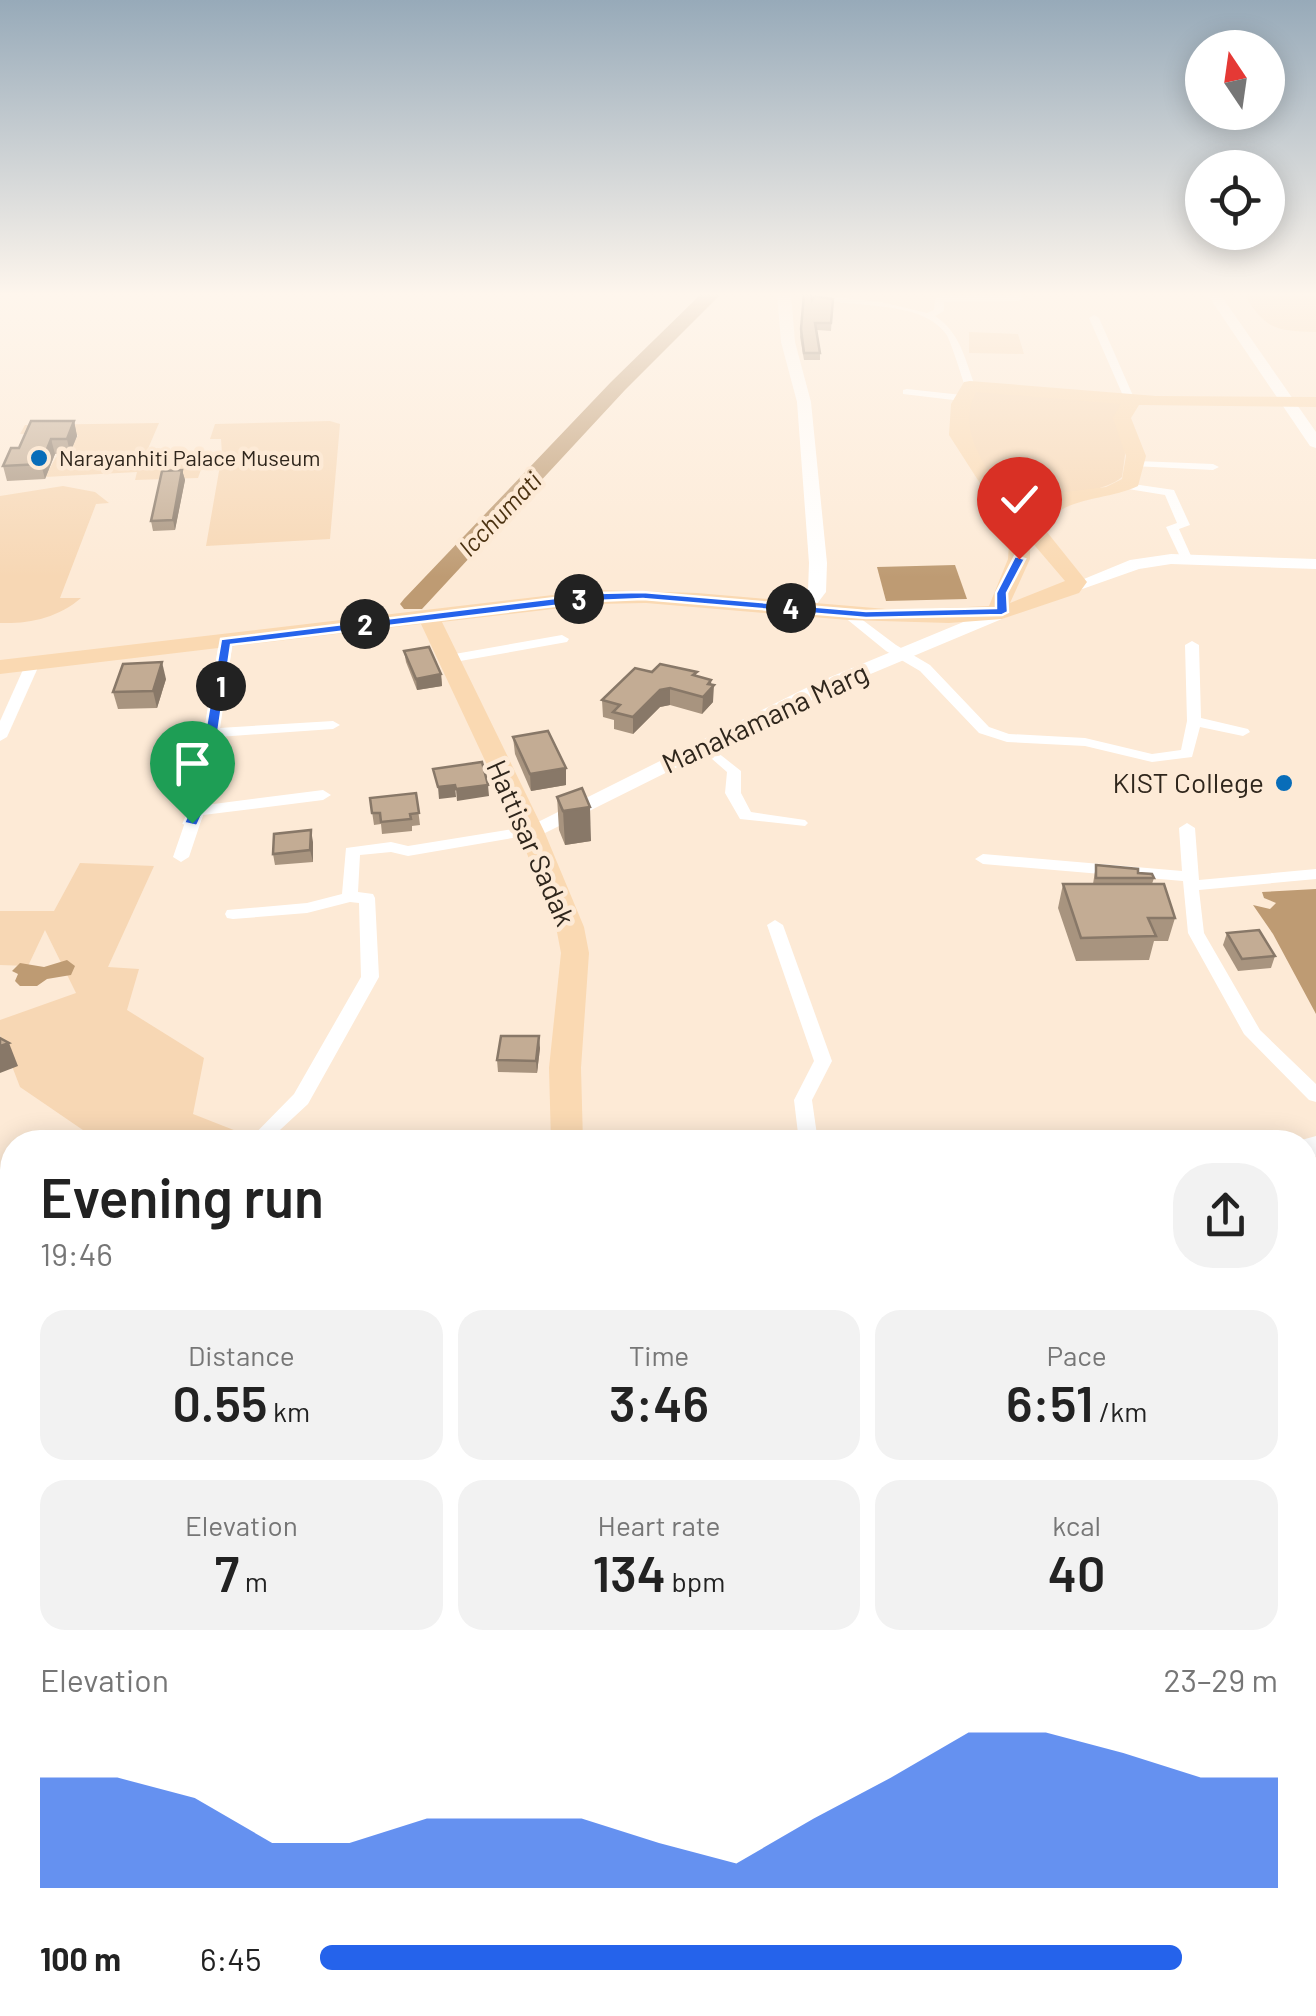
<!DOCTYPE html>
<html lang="en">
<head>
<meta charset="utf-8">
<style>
  :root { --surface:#fff; --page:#f2f2f2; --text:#222; --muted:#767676; --accent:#2563eb }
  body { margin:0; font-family:Barlow,sans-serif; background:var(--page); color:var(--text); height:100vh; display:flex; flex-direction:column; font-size:38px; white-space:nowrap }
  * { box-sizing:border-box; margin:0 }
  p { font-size:32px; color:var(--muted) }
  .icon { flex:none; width:55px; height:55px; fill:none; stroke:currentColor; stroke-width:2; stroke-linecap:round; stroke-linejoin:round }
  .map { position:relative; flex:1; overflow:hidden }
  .panel { position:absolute; left:0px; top:1130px; width:1318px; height:888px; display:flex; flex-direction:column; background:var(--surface); border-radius:40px 40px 0 0; box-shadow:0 5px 25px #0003 }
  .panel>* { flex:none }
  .needle { width:65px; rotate:347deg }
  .fabs { position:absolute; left:1185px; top:30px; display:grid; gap:20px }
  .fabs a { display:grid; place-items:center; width:100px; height:100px; border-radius:50%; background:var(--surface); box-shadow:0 5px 25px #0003; font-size:50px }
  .pin { position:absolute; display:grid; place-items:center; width:85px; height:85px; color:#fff; margin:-102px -42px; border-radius:50% 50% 50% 0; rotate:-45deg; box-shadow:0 0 10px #0007 }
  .pin .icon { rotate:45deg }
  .km { position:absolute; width:50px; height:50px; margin:-25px; border-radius:50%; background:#222; color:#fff; font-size:28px; line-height:50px; text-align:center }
  .round { display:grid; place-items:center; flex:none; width:105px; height:105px; border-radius:40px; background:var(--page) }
  .head { display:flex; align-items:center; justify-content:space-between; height:170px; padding:0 40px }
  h1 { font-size:55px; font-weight:600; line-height:75px }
  .metrics { display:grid; grid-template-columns:repeat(3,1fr); gap:15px; height:170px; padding:10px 40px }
  .metrics div { display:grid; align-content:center; border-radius:25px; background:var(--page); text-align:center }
  .metrics b { font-size:50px; font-weight:600 }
  .metrics small { font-size:28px; font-weight:400 }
  .metrics p { font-size:28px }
  .chart { height:280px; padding:20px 40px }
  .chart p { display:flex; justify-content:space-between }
  .chart svg { width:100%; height:180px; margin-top:10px; fill:var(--accent); opacity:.7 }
  ul { padding:0 40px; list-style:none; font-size:32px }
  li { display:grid; grid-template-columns:160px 120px 1fr; align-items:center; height:75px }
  li i { height:25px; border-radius:12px; background:var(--accent) }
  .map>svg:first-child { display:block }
  .green { fill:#f7d7b4 }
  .water { fill:#be9b73 }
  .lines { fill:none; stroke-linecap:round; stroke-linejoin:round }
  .river { fill:#be9b73; fill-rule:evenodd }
  .minor { fill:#fff; fill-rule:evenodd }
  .secondary { fill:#fff; fill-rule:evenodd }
  .primary { fill:#fad9b2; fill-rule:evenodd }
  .wall { fill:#a8947f }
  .shaded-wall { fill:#887868 }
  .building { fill:#c3ac94; stroke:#887868; stroke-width:2.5 }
  .route { fill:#2563eb; stroke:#fff; stroke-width:2.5 }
  .poi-dot { fill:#086db9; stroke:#fdead6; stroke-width:4 }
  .labels { text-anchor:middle; stroke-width:9; stroke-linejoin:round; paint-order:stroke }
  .far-poi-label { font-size:22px; fill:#2f261c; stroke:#fdead6; text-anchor:start }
  .far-water-label { font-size:25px; font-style:italic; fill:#4b3211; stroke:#fdead6 }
  .street-label { font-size:28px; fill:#2f261c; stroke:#fdead6 }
  .poi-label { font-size:28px; fill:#2f261c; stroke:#fdead6; text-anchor:end }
</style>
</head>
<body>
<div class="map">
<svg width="1316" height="2016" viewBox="0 0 1316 2016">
  <rect width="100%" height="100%" fill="#fdead6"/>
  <g class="green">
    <path d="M 1244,294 L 1316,294 L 1316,332 C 1275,331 1266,330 1244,294 Z"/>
    <path d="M 969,332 L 1018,334 L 1024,354 L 969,353 Z"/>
    <path d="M 975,391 L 1122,400 L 1125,455 L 1122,477 C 1104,494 1028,503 1004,494 C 980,466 955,427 975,391 Z"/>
    <path d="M 330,421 L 340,424 L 330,539 L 206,546 L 222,454 L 221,439 L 210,439 L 215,424 Z"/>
    <path d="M 159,423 L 141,465 L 203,464 L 198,478 L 135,480 L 137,472 L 45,477 L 56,457 L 67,456 L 78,435 L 20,434 L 25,425 Z"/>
    <path d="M 63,486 L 95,492 L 109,503 L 96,504 L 60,598 L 81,598 C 58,618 29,624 0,623 L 0,496 Z"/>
    <path d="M 80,863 L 154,866 L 108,967 L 139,969 L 127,1010 L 204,1058 L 193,1114 L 249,1136 L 241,1142 L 99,1141 L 20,1087 L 0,1035 L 0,1020 L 76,993 L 45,930 L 28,966 L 0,965 L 0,911 L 54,911 Z"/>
    <path d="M 0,1480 L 12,1480 L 12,1790 L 0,1796 Z"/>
  </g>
  <g class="water">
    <path d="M 955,565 L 967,599 L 886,601 L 877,567 Z"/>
    <path d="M 1316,889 L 1316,1014 L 1273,934 L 1253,905 L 1270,909 L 1276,903 L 1264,898 L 1262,892 Z"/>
    <path d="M 67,960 L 75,966 L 71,975 L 47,979 L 37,986 L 20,986 L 15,981 L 18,974 L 12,971 L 20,963 L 44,967 Z"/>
  </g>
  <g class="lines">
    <path class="river" d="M 701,294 L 721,294 L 625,390 L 422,609 L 404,609 L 400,604 L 404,599 L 611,382 Z"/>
    <g class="minor">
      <path d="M 803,294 L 881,302 L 927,313 L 934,310 L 935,299 L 940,296 L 1019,295 L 1024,298 L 1019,301 L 944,302 L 944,311 L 935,316 C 960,332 965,359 975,386 L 970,389 L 965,386 C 961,375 951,341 946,334 C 919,296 841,311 803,294 Z"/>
      <path d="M 1094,315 L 1099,318 L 1134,398 L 1133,400 L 1124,398 L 1089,318 Z"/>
      <path d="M 907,389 L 962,395 L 967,398 L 962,401 L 903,394 L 903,390 Z"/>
      <path d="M 1137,461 L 1213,464 L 1219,467 L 1213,470 L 1133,466 L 1133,462 Z"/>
      <path d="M 1126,483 L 1174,490 L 1190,525 L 1179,529 L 1192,558 L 1190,561 L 1182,561 L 1166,527 L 1177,523 L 1165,495 L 1122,488 L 1122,484 Z"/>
      <path d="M 848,609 L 896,645 L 930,665 L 989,727 L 1009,734 L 1085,738 L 1152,754 L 1181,750 L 1187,721 L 1185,645 L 1192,641 L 1199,645 L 1201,718 L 1248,729 L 1250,732 L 1243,736 L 1200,727 L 1192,757 L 1152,762 L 1085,746 L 1007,742 L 979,733 L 920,671 L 886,651 L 843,616 L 842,613 Z"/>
      <path d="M 562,635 L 569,639 L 567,642 L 449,663 L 442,659 L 449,655 Z"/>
      <path d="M 226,638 L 233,642 L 219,728 L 333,721 L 340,725 L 333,729 L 218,737 L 206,805 L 323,790 L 331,795 L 323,800 L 203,815 L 189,857 L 181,862 L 173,857 L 192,802 L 219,642 Z"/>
      <path d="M 33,659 L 40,663 L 7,737 L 0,741 L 0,721 L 26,663 Z"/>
      <path d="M 703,741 L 741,771 L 741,793 L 751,812 L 805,820 L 808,823 L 805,826 L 740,819 L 725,793 L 727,772 L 696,745 Z"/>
      <path d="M 1187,823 L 1195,828 L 1199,880 L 1316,869 L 1316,879 L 1199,890 L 1204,933 L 1260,1030 L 1316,1084 L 1316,1102 L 1309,1100 L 1244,1034 L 1188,933 L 1183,881 L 983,864 L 975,859 L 983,854 L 1182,871 L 1179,828 Z"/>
      <path d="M 531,826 L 536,828 L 539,831 L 536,834 L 408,856 L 391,852 L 360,855 L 358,892 L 373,894 L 375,898 L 379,977 L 308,1104 L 267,1142 L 247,1142 L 294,1094 L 361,977 L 359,903 L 350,902 L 307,913 L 233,919 L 227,918 L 225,914 L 227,910 L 307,903 L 342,894 L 346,848 L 391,842 L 408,846 Z"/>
      <path d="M 775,920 L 783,925 L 832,1061 L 812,1100 L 818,1142 L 799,1142 L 794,1100 L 814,1061 L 767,925 Z"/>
      <rect x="449" y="2005" width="30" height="11"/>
    </g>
    <g class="secondary">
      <path d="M 777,294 L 791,294 L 795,342 L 811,402 L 827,563 L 826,592 L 810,613 L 803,615 L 794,609 L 808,591 L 809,563 L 797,402 L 781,342 Z"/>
      <path d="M 1207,294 L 1220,294 L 1316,432 L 1316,448 L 1310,446 Z"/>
      <path d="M 1171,554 L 1316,559 L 1316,569 L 1171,564 L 1139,569 L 1071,593 L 1062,588 L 1130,560 Z"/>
      <path d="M 1002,606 L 1011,612 L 1009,616 L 830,691 L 539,836 L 523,836 L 520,831 L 816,683 Z"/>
      <path d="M 1316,1136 L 1316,1156 L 1305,1158 L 1305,1142 L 1294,1142 Z"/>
      <path d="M 0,1456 L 12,1456 L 12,1484 L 0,1486 Z"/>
    </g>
    <g class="primary">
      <path d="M 970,381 L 1156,396 L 1316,397 L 1316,407 L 1139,405 L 1131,418 L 1146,456 L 1138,486 C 1107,501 1062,496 1043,527 L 1087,582 L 1079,593 L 1002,619 L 949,623 L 848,620 L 646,603 L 596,604 L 442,622 L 544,831 L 584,927 L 589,953 L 581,1068 L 583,1142 L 551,1142 L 549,1068 L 561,953 L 556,927 L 518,831 L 421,624 L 0,674 L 0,660 L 596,590 L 697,593 L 898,610 L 989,606 L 1008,559 L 1010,530 L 949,435 L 951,404 L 964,382 ZM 976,392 L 1121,404 L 1113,418 L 1126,456 L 1122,479 L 1106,487 L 1050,494 L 1049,500 L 1037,505 L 1025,523 C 1001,485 951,438 976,392 ZM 1030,540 L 1065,581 L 1010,603 L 1030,559 Z"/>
      <path d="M 728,2005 L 778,2005 L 779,2016 L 729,2016 Z"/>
    </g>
  </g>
  <g class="wall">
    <path d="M 804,294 L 812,300 L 833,299 L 831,331 L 817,330 L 820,353 L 820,360 L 804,360 L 800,337 Z"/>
    <path d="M 74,421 L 77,436 L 70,453 L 55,454 L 45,479 L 7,481 L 3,466 L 19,448 Z"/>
    <path d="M 182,470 L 185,480 L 175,530 L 153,531 L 151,521 Z"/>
    <path d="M 404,651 L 441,674 L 442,686 L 417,690 L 406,662 Z"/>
    <path d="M 652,672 L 697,676 L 711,680 L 713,702 L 702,714 L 670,705 L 660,707 L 633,734 L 614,729 L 614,720 L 603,717 L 602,700 Z"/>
    <path d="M 166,679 L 157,708 L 118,709 L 113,692 Z"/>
    <path d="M 513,737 L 566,768 L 566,785 L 531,791 L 515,754 Z"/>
    <path d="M 416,793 L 420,825 L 412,826 L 412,831 L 382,834 L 381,824 L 374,825 L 370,798 Z"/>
    <path d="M 557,797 L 591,841 L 565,845 L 559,830 Z"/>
    <path d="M 313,842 L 313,862 L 275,865 L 273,854 Z"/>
    <path d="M 1096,865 L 1138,873 L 1154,878 L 1152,884 L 1175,918 L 1168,941 L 1154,941 L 1149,960 L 1076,961 L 1058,908 L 1063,884 L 1093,884 Z"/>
    <path d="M 1227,933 L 1275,956 L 1271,968 L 1238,971 L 1223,945 Z"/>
    <path d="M 540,1048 L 537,1073 L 498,1072 L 497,1060 Z"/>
    <path d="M 0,1907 L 252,2016 L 4,1983 L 0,1978 Z"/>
  </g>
  <g class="shaded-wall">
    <path d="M 74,421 L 77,436 L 70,453 L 67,439 Z"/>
    <path d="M 51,439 L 55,454 L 45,479 L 41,464 Z"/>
    <path d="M 182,470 L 185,480 L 175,530 L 173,520 Z"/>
    <path d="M 162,662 L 166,679 L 157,708 L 153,691 Z"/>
    <path d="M 441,674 L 442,686 L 417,690 L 416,679 Z"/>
    <path d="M 711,680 L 711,688 L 714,685 L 713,702 L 702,714 L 703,697 L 708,684 Z"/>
    <path d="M 670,688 L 670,705 L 660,707 L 633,734 L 633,717 L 660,690 Z"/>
    <path d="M 566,768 L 566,785 L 531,791 L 530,774 Z"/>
    <path d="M 455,785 L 456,797 L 439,799 L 438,787 Z"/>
    <path d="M 488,785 L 489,796 L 457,801 L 456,789 Z"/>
    <path d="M 590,807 L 591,841 L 565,845 L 563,811 Z"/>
    <path d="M 311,830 L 313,842 L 313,862 L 310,850 Z"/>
    <path d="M 539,1036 L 540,1048 L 537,1073 L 536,1061 Z"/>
    <path d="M 9,1043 L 18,1066 L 0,1073 L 0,1046 Z"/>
    <path d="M 243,2005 L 253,2005 L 252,2016 L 242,2016 Z"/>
  </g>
  <g class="building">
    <path d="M 804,294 L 811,294 L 812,300 L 815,296 L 833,299 L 831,323 L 815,323 L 820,353 L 804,353 L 801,329 Z"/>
    <path d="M 31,421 L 74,421 L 67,439 L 51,439 L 41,464 L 3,466 L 11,448 L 19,448 Z"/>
    <path d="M 182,470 L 173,520 L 151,521 L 162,471 Z"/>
    <path d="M 429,647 L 441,674 L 416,679 L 404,651 Z"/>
    <path d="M 162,662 L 153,691 L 113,692 L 123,664 Z"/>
    <path d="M 660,664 L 697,672 L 693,675 L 711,680 L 708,684 L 714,685 L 703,697 L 670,688 L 660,690 L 633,717 L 613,712 L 620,705 L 602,700 L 635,668 L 652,672 Z"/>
    <path d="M 548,731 L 566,768 L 530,774 L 513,737 Z"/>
    <path d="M 482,762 L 488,785 L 456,789 L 455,785 L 438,787 L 433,769 Z"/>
    <path d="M 582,788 L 590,807 L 563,811 L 557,797 Z"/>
    <path d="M 416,793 L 419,813 L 410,814 L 411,819 L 381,822 L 380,813 L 372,813 L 370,798 Z"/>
    <path d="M 311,830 L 310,850 L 273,854 L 274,834 Z"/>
    <path d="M 1096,865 L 1138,869 L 1138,873 L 1152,874 L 1154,878 L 1096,878 Z"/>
    <path d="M 1063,884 L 1164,884 L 1175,918 L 1148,918 L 1156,936 L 1081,938 Z"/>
    <path d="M 1259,930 L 1275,956 L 1242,959 L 1227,933 Z"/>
    <path d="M 501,1036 L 539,1036 L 536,1061 L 497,1060 Z"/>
    <path d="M 0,1038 L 9,1043 L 0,1046 Z"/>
    <path d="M 12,1855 L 12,2005 L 243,2005 L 242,2016 L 0,2016 L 7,1965 L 0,1966 L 0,1907 L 7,1856 Z"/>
  </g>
  <linearGradient id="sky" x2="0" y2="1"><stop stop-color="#97aab9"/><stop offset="0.51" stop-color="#fef6ed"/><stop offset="1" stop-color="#fef6ed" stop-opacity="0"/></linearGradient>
  <rect width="1316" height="577" fill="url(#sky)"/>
  <path class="route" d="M 1015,556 L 1025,559 L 1007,593 L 1008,612 L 1002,615 L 866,618 L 643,599 L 596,601 L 231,645 L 208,802 L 197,826 L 184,823 L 193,802 L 221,639 L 596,593 L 643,592 L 866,611 L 996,608 L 996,593 Z"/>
  <g class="poi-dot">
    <circle cx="39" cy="458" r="10"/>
    <circle cx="1284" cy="783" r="10"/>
  </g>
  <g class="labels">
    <g class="far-poi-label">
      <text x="59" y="466">Narayanhiti Palace Museum</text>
    </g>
    <g class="far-water-label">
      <text transform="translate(500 514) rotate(-46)" y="9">Icchumati</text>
    </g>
    <g class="street-label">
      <text transform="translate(765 718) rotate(-25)" y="10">Manakamana Marg</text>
      <text transform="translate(531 843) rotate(66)" y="10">Hattisar Sadak</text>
    </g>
    <g class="poi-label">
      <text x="1264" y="793">KIST College</text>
    </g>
  </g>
</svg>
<div class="fabs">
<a><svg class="needle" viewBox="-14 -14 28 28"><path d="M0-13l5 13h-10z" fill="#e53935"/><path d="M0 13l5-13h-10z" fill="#767676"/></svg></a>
<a><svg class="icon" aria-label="locate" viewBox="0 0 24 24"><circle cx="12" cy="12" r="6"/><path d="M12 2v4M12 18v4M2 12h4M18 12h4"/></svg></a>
</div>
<div class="pin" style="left:192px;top:823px;background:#1e9e55"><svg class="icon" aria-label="arrive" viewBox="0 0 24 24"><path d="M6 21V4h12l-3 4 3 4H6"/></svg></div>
<div class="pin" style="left:1019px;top:559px;background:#d93025"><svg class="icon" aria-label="check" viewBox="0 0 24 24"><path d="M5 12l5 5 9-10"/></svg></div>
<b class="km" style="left:221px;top:686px">1</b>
<b class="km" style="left:365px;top:624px">2</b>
<b class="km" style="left:579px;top:599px">3</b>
<b class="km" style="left:791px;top:608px">4</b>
<section class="panel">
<div class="head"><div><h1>Evening run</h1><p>19:46</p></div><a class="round"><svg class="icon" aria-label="share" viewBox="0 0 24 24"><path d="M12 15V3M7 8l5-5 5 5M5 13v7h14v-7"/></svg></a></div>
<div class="metrics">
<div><p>Distance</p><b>0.55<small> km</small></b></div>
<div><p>Time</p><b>3:46</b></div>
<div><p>Pace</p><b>6:51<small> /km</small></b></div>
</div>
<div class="metrics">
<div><p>Elevation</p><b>7<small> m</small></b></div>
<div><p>Heart rate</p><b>134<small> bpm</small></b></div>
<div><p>kcal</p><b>40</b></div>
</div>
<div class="chart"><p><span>Elevation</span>23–29 m</p>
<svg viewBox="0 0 160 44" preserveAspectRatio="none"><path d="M0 44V17L10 17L20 22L30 33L40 33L50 27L60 27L70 27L80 33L90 38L100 27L110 17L120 6L130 6L140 11L150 17L160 17V44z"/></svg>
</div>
<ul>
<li><b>100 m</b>6:45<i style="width:90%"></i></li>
</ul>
</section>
</div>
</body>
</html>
